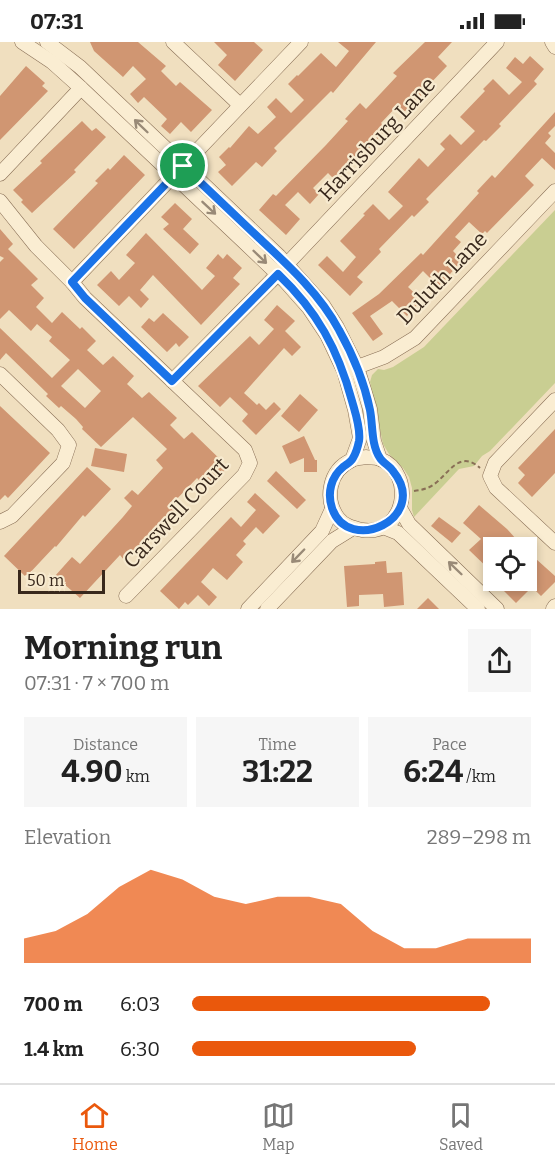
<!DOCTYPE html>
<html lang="en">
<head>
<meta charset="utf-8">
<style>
  :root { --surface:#fff; --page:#f6f6f6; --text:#222; --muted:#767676; --line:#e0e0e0; --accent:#ea580c }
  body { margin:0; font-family:Bitter,serif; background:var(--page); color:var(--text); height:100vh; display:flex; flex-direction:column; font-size:22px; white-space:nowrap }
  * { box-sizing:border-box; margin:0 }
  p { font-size:20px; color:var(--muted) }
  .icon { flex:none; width:33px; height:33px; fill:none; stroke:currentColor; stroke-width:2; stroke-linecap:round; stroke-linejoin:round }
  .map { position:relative; height:567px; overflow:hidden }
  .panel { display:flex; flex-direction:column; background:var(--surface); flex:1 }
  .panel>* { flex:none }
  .tools { position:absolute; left:483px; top:495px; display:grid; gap:12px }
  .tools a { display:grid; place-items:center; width:54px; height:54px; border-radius:0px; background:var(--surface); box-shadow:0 3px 9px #0003; font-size:30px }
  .scale { position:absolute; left:18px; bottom:15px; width:87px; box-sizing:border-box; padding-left:6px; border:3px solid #38281c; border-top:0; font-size:16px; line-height:21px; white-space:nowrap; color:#38281c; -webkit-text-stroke:4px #f7eacf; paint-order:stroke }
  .pin { position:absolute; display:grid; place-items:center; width:51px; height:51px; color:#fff; margin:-26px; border:3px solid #fff; border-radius:50%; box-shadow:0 2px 6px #0007 }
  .round { display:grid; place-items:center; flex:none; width:63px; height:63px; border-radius:0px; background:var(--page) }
  .summary { display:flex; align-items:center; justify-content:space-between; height:102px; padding:0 24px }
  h1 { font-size:33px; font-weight:700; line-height:45px }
  .stats { display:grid; grid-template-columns:repeat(3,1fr); gap:9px; height:102px; padding:6px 24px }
  .stats div { display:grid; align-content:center; border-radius:0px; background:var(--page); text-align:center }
  .stats b { font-size:30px; font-weight:700 }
  .stats small { font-size:16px; font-weight:400 }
  .stats p { font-size:16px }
  .chart { height:168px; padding:12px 24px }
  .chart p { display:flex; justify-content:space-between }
  .chart svg { width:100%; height:108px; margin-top:6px; fill:var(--accent); opacity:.7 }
  ul { padding:0 24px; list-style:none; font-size:20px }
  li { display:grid; grid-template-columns:96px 72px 1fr; align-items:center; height:45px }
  li i { height:15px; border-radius:8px; background:var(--accent) }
  .status { display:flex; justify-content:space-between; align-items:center; height:42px; padding:0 30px; background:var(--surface); direction:ltr }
  .status svg { height:16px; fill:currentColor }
  .menu { display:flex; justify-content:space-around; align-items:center; height:84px; border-top:2px solid var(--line); background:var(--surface); font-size:16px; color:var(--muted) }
  .menu a { display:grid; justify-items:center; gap:3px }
  .menu .on { color:var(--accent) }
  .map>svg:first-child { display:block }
  .green { fill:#c9ce92 }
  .building { fill:#d09672; fill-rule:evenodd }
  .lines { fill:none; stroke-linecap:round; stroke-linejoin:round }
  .minor-casing { stroke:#896f56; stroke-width:15 }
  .path { stroke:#896f56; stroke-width:2; stroke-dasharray:4.5 3; stroke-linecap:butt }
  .minor { stroke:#faedd2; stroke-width:14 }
  .oneway { stroke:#998a77 }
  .route-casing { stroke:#fff; stroke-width:12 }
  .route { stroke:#1a73e8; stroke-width:8 }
  .labels { text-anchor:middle; stroke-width:4.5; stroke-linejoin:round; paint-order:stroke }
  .street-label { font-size:21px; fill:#38281c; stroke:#f7eacf }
</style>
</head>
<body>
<div class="status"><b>07:31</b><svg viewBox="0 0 49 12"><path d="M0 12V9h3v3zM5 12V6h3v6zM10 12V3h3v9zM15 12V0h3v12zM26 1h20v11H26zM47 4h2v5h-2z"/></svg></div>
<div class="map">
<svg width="555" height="567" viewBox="0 0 555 567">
  <rect width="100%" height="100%" fill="#f0dfbf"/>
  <path class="green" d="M 555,168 L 555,341 L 490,409 L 482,414 L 474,424 L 459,427 L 414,475 L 412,468 L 412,446 L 409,435 L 403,426 L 389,412 L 383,402 L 370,340 L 372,333 L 378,327 L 384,328 L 393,325 L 424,305 Z"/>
  <g class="building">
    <path d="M 90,0 L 138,0 L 166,24 L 161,29 L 176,44 L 180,40 L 212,68 L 191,90 L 181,80 L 170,92 L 161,84 L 167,77 L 144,55 L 138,61 L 130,52 L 146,37 L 133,24 L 123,35 L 94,9 Z"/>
    <path d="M 214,0 L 254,0 L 263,8 L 235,39 L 218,23 L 227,13 Z"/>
    <path d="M 338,0 L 376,0 L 333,51 L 331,49 L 274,106 L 277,109 L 262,125 L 256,120 L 232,144 L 218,130 L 226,123 L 219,115 L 229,105 L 230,106 L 249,84 L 258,92 L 276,75 L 267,65 L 276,56 L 291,71 L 304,58 L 288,42 L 297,33 L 298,34 L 321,11 L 336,25 L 349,9 Z"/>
    <path d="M 425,0 L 452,0 L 438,15 L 447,24 L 426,46 L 428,47 L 404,70 L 397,64 L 381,81 L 387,87 L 337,140 L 328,131 L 313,146 L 319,152 L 310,162 L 298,150 L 285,163 L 300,177 L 286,193 L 259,168 L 273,152 L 276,154 L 326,103 L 348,79 L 345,77 L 360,61 L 366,67 L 397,34 L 393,31 Z"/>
    <path d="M 530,14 L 544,27 L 534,39 L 537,42 L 499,82 L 501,84 L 486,99 L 484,98 L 426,157 L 429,160 L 414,175 L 412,173 L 379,207 L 381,210 L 357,235 L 363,240 L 350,254 L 318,223 L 327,214 L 343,230 L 356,215 L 340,199 L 365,173 L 363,172 L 373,162 L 389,178 L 403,164 L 388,150 L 419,116 L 428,125 L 445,107 L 440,102 L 450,92 L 461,103 L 475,89 L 460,75 L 485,49 L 483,47 L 493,37 L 509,53 L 522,40 L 506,26 L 515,15 L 523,22 Z"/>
    <path d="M 26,24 L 45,41 L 42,44 L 48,49 L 0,98 L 0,54 Z"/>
    <path d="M 555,70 L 555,84 L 548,91 L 551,94 L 545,101 L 555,111 L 555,128 L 542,116 L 525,134 L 534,143 L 487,191 L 485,189 L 482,192 L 469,180 L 455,195 L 461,200 L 453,209 L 462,218 L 439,245 L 423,229 L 408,245 L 422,258 L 407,274 L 392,259 L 370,274 L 383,292 L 373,299 L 352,271 L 379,252 L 421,211 L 423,213 L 479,151 L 477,149 L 492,133 L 495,136 Z"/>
    <path d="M 82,79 L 92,89 L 96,86 L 106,95 L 74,128 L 76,130 L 32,171 L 21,160 L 23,158 L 13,148 L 42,121 L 40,119 Z"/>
    <path d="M 124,113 L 145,133 L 74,207 L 53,187 L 98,141 L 95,139 L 108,126 L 110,128 Z"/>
    <path d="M 175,161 L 192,177 L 183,187 L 199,202 L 190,212 L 163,187 L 169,182 L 161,175 Z"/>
    <path d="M 0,187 L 13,202 L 8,207 L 38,237 L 31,243 L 44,256 L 36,265 L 52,281 L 62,270 L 80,287 L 82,285 L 96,299 L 87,308 L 103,323 L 113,314 L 134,334 L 127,342 L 142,356 L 149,350 L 177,376 L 170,383 L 184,397 L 192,390 L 228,425 L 207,446 L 197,436 L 171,463 L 179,470 L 137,512 L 133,509 L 124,518 L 120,513 L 80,556 L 55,534 L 72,515 L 80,522 L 123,475 L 132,464 L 124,456 L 132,448 L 138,453 L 163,426 L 156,418 L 167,407 L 133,375 L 101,405 L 82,387 L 83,385 L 76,377 L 61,364 L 59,366 L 46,354 L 48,352 L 6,311 L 0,318 L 0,286 L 52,336 L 70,318 L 49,299 L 52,295 L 37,282 L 31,289 L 9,268 L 0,277 L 0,220 L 4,216 L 0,214 ZM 78,327 L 101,349 L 85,366 L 61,344 Z"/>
    <path d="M 146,191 L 202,248 L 215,234 L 206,226 L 218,212 L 223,217 L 227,212 L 242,226 L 233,236 L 240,242 L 201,283 L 153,233 L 140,248 L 149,257 L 141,266 L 129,254 L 119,264 L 97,243 L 111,229 L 119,238 L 135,221 L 126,213 Z"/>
    <path d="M 277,263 L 295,279 L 285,289 L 301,305 L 292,314 L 284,306 L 244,351 L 257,363 L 259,361 L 266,368 L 274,360 L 281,367 L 256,393 L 242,379 L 248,372 L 230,355 L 220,365 L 198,344 L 250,294 L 259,303 L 274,287 L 264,278 Z"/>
    <path d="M 163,271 L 189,295 L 179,305 L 176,301 L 167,310 L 141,285 L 149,276 L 154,280 Z"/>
    <path d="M 300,352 L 318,368 L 299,390 L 281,374 Z"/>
    <path d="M 0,364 L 50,411 L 8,456 L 5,453 L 0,458 Z"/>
    <path d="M 555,387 L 555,431 L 532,455 L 518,441 L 525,433 L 518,426 Z"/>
    <path d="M 304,394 L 315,418 L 317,418 L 317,430 L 304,430 L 304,416 L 290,422 L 282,404 Z"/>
    <path d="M 95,406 L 127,412 L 124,430 L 91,424 Z"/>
    <path d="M 87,425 L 111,447 L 85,475 L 83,473 L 56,505 L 55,504 L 26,535 L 4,514 Z"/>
    <path d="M 276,429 L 306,458 L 297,467 L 267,439 Z"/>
    <path d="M 255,451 L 280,474 L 263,492 L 256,485 L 243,499 L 246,502 L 236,513 L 243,520 L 227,538 L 213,526 L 201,540 L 217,555 L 209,564 L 198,553 L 188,563 L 185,560 L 179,567 L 160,549 L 231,475 L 241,485 L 256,468 L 247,460 Z"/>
    <path d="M 479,463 L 507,487 L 524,506 L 494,506 L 494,532 L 469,508 L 481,497 L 463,481 Z"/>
    <path d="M 439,475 L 461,491 L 452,501 L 431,484 Z"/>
    <path d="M 526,508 L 555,534 L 555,540 L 541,554 L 532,545 L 516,561 L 493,538 L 526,538 Z"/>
    <path d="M 386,519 L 387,531 L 402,530 L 404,563 L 384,565 L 383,552 L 359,553 L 359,564 L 347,565 L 344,524 L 375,522 L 375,520 Z"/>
    <path d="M 428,556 L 439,567 L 417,567 Z"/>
  </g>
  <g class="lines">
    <defs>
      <g id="minor">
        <path d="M 22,0 L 52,20 L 81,46 L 243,199 L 285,239 L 309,266 L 327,293 L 344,329 L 355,368 L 360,396 L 352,418"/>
        <path d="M 47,0 L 80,25 L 279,214 L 323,263 L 337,285 L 357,325 L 370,367 L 374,399 L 380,417"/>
        <path d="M 173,0 L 240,63"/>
        <path d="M 552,0 L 555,5"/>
        <path d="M 0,132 L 81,46"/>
        <path d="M 0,159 L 36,204 L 72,240"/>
        <path d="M 349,328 L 384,315 L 415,296 L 555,149"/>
        <path d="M 0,332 L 58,388 L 69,403 L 63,421 L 12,474 L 0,480"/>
        <path d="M 172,339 L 270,240 L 497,0"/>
        <path d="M 555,358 L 495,421 L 490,434 L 496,446 L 555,501"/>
        <path d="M 366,415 C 370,416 376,415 380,417 C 416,431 406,495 362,488 C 353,486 344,484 338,476 C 324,457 329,428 352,418 C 356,416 362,416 366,415 Z"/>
        <path d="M 400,466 L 409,482 L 497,567"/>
        <path d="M 383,485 L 398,491 L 478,567"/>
        <path d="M 126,554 L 244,433 L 250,421 L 245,408 L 85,256 L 72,240 L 301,0"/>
        <path d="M 248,567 L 322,489 L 332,467"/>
        <path d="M 267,567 L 332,499 L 353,486"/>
        <path d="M 553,567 L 555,564"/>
      </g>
    </defs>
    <use href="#minor" class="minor-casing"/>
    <path class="path" d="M 414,449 C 421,448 427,447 433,443 C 449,432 459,407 480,426"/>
    <use href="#minor" class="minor"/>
  </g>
  <defs><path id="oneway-shaft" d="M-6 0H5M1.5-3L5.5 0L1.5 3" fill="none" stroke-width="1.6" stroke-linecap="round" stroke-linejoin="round" transform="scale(1.5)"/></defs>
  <g class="oneway">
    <use href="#oneway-shaft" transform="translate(141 84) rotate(-136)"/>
    <use href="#oneway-shaft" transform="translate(209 166) rotate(43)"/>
    <use href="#oneway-shaft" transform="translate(260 215) rotate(44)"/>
    <use href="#oneway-shaft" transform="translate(298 514) rotate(134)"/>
    <use href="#oneway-shaft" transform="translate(455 526) rotate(-136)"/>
  </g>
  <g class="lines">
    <defs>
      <path id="route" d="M 183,124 C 208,148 234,172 259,196 C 288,223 320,252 339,288 C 353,313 364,339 370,368 C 373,383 371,403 380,416 C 383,421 390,424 393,429 C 431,476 348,514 332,466 C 327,451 331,435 343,425 C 347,422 351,420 353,416 C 356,411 358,404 359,399 C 361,387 355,370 352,359 C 338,307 317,269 278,232 L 172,339 L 85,256 L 72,240 Z"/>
    </defs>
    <use href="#route" class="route-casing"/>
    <use href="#route" class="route"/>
  </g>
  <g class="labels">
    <g class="street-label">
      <text transform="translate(377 97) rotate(-47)" y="7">Harrisburg Lane</text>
      <text transform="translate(442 236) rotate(-46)" y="7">Duluth Lane</text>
      <text transform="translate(176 471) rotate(-47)" y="7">Carswell Court</text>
    </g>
  </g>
</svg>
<div class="tools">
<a><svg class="icon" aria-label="locate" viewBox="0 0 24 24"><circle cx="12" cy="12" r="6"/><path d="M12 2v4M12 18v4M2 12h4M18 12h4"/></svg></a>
</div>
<div class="scale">50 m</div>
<div class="pin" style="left:183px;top:124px;background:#1e9e55"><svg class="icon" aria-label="arrive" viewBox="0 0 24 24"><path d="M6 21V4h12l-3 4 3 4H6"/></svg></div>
</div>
<section class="panel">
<div class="summary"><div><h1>Morning run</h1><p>07:31 · 7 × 700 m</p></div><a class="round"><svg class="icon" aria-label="share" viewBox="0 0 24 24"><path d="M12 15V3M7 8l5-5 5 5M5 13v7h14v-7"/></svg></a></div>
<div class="stats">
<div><p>Distance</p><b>4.90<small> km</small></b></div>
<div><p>Time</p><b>31:22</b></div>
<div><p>Pace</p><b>6:24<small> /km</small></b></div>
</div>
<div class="chart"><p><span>Elevation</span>289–298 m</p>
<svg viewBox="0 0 160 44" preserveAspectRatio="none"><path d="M0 44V34L10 31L20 24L30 13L40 6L50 10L60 17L70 20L80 17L90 17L100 20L110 31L120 38L130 38L140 34L150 34L160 34V44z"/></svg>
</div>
<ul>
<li><b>700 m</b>6:03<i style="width:88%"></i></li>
<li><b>1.4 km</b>6:30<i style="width:66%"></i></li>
</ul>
</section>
<nav class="menu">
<a class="on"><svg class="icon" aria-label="home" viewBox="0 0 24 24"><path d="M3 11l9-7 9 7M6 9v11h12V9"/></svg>Home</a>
<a><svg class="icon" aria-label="map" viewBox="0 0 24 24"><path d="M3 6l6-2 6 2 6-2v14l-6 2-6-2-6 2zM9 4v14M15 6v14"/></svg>Map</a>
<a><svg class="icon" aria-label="saved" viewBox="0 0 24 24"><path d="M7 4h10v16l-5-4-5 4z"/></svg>Saved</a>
</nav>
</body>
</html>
